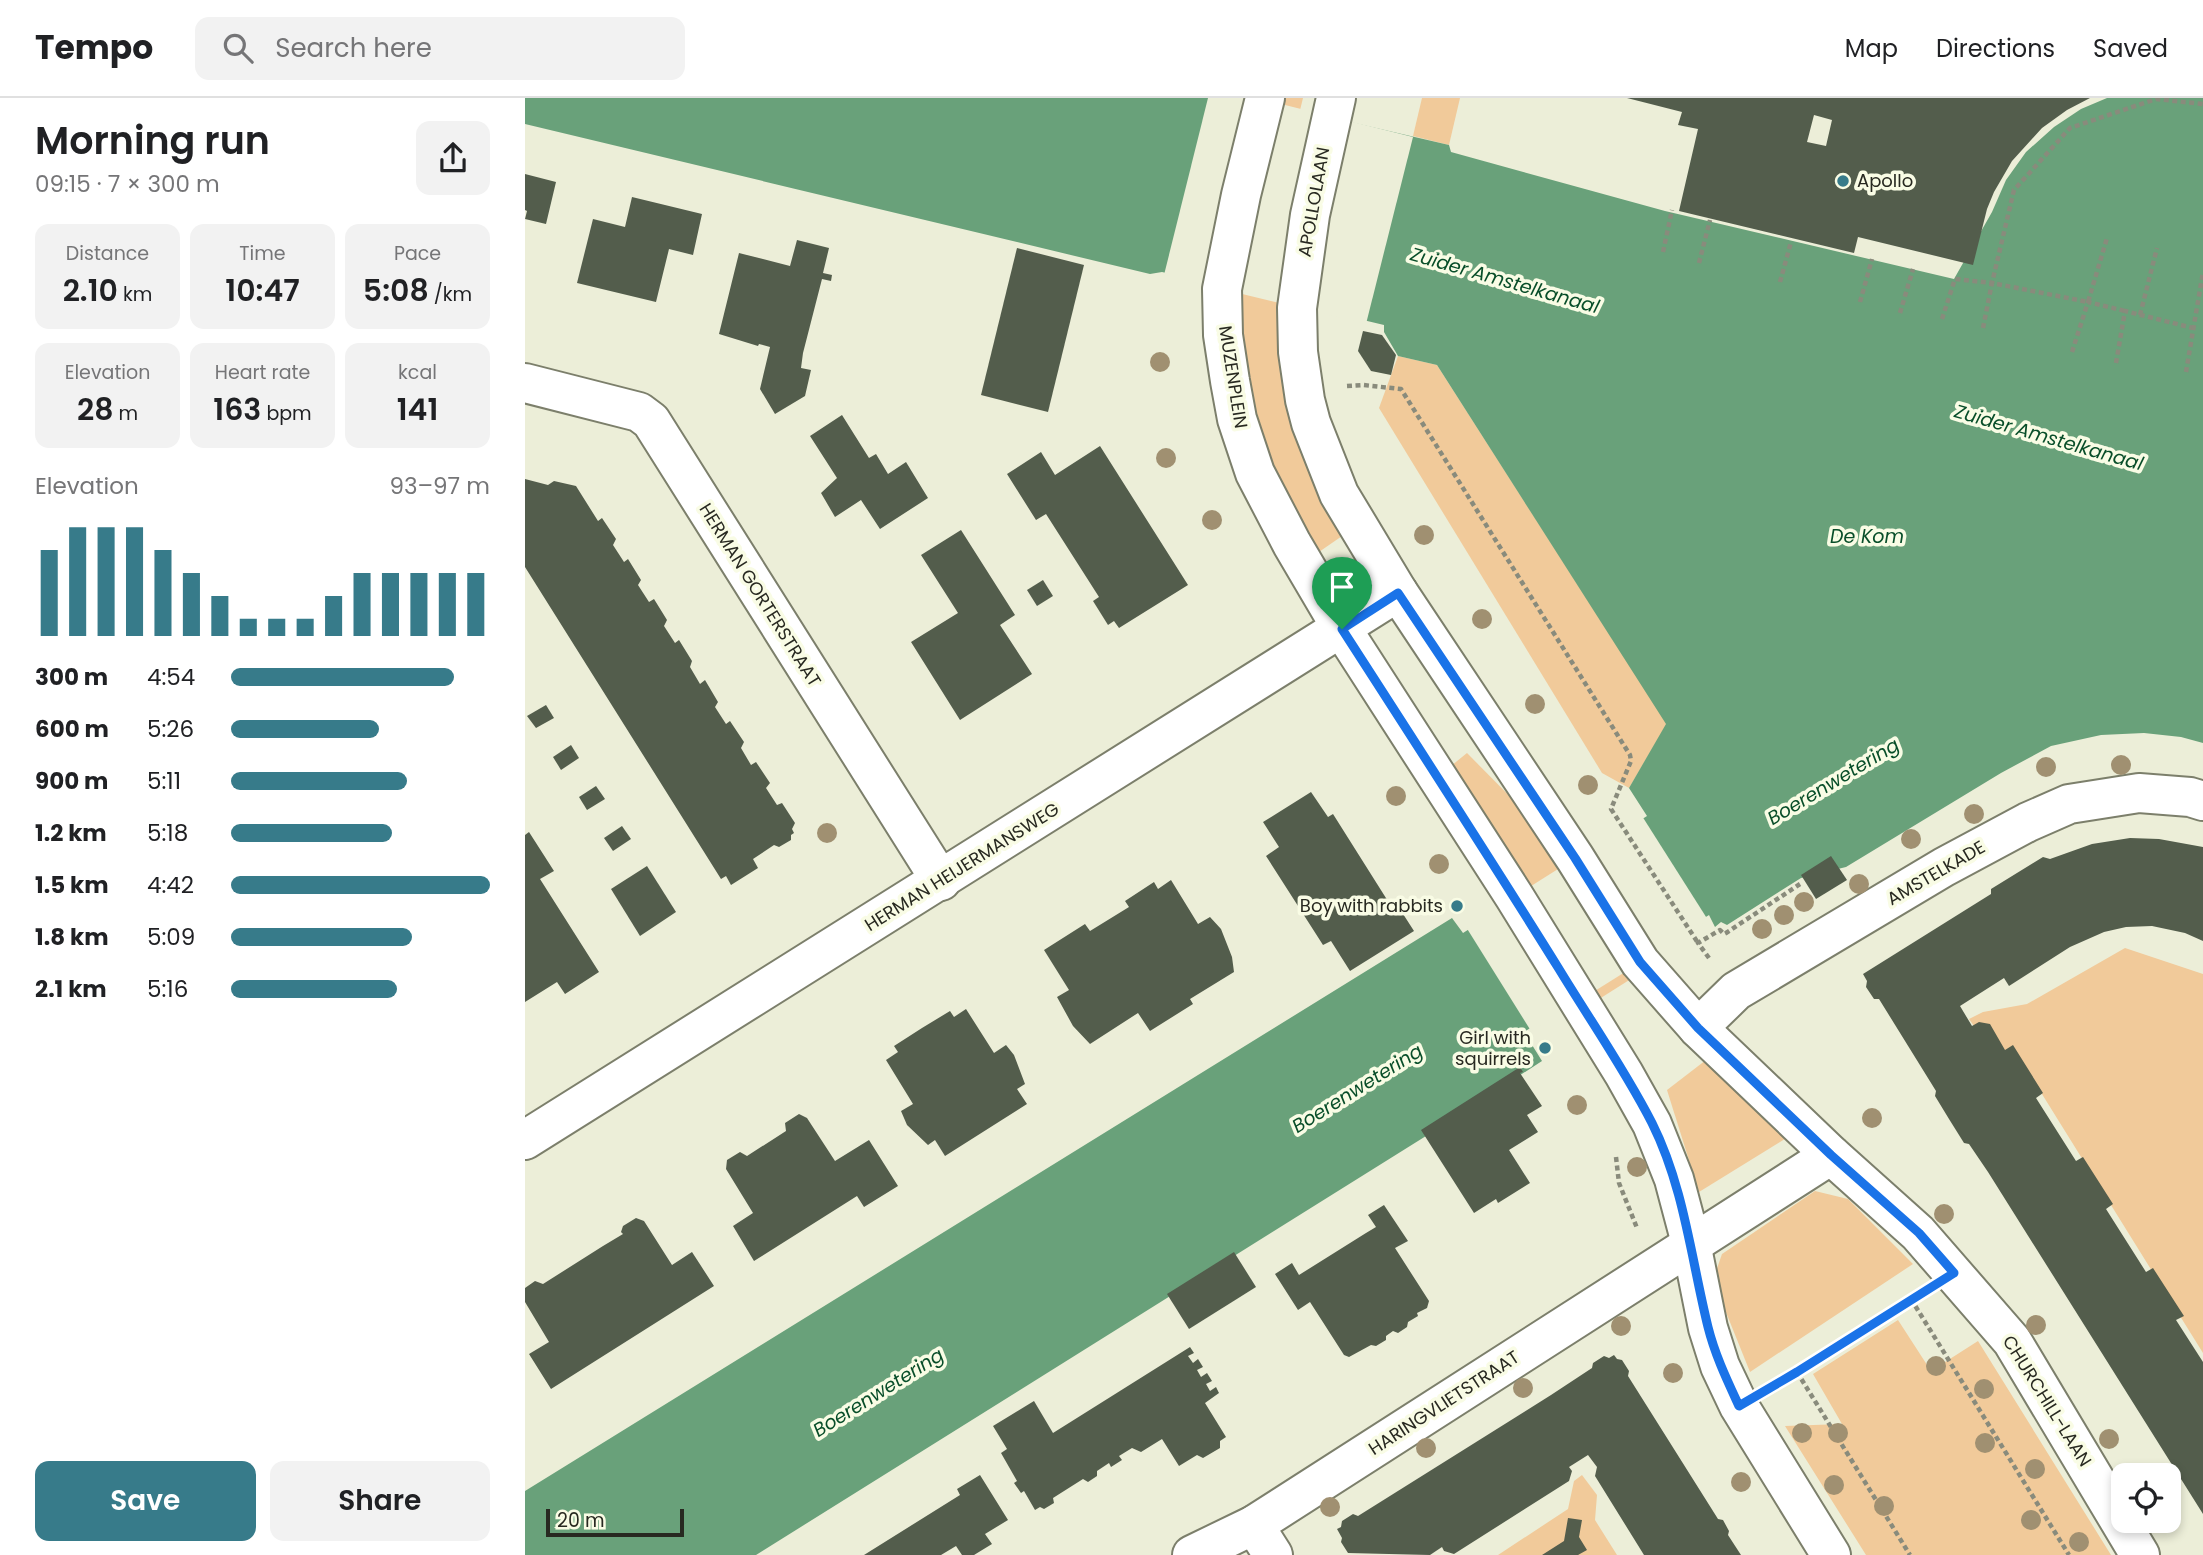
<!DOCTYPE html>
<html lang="en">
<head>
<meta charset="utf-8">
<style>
  :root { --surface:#fff; --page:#f2f2f2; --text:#202124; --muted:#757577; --line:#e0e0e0; --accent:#377b8a }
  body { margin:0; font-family:Poppins,sans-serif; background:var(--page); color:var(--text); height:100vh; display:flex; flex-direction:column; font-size:26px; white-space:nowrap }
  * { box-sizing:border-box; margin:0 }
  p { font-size:23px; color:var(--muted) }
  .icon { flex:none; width:38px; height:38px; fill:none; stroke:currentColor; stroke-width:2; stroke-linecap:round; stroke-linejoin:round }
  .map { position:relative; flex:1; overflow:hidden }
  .sheet { display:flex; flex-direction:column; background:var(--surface); width:525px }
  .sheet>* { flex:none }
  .buttons { position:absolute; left:1586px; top:1365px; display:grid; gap:14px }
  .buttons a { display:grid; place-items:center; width:70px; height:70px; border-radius:14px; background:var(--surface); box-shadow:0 4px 10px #0003; font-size:35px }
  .scale { position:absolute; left:21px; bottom:18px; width:138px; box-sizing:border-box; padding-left:7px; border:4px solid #282921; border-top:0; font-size:19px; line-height:24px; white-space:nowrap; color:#282921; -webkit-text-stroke:5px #f9fce5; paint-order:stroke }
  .pin { position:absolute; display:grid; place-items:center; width:60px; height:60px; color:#fff; margin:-72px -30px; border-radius:50% 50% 50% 0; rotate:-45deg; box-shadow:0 0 7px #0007 }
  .pin .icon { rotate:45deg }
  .round { display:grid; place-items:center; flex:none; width:74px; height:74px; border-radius:14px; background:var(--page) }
  .overview { display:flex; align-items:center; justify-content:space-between; height:119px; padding:0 35px }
  h1 { font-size:38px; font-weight:600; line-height:52px }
  .figures { display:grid; grid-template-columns:repeat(3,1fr); gap:10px; height:119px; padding:7px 35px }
  .figures div { display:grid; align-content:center; border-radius:14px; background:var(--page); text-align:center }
  .figures b { font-size:30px; font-weight:600 }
  .figures small { font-size:19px; font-weight:400 }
  .figures p { font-size:19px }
  .chart { height:196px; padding:14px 35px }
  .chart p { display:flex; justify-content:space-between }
  .chart svg { width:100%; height:126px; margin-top:7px; stroke:var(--accent); stroke-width:6 }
  .primary-button { display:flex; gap:14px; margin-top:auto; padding:14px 35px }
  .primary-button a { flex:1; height:80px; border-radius:14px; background:var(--accent); color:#fff; font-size:28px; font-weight:600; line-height:80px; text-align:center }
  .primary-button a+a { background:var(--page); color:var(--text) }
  ul { padding:0 35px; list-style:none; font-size:23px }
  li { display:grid; grid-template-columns:112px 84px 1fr; align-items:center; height:52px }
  li i { height:18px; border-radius:9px; background:var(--accent) }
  header { display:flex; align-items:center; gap:42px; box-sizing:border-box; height:98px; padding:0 35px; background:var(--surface); border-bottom:2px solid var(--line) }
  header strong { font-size:33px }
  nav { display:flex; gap:38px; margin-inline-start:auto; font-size:24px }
  .search { width:490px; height:63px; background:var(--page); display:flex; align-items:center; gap:18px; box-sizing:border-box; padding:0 24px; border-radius:14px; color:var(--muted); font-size:26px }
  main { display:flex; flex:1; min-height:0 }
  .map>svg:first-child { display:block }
  .green { fill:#f1ca9a }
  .water { fill:#69a17a }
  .pier { fill:#eceed8 }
  .building { fill:#535d4c; fill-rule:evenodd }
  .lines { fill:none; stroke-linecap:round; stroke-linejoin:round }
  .minor-casing { stroke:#7c7f6b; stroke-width:42 }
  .path { stroke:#898b7c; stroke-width:4.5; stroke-dasharray:5 3.5; stroke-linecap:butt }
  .minor { stroke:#fff; stroke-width:38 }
  .tree { fill:#a09071 }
  .route-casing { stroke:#fff; stroke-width:14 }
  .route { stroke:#1a73e8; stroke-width:9 }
  .poi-dot { fill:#377b8a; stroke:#f9fce5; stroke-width:2.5 }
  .labels { text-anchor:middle; stroke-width:7; stroke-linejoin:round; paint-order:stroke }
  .poi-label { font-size:18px; fill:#282921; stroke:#f9fce5; text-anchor:end }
  .street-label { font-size:18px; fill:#282921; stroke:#f9fce5 }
  .water-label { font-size:19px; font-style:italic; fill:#084e29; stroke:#f9fce5 }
</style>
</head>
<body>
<header>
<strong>Tempo</strong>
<div class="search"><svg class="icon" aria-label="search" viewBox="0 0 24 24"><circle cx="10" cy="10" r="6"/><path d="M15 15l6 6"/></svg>Search here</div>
<nav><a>Map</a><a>Directions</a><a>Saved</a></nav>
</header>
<main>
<section class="sheet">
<div class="overview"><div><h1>Morning run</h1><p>09:15 · 7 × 300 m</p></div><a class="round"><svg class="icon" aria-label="share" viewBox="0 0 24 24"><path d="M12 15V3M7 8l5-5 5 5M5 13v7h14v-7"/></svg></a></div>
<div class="figures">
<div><p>Distance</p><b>2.10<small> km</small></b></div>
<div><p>Time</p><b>10:47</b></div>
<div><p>Pace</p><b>5:08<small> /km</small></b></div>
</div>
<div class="figures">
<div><p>Elevation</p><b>28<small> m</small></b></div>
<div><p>Heart rate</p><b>163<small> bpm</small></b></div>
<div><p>kcal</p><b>141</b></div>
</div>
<div class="chart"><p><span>Elevation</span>93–97 m</p>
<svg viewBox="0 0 160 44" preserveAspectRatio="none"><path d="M5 44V14M15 44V6M25 44V6M35 44V6M45 44V14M55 44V22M65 44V30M75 44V38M85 44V38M95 44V38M105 44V30M115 44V22M125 44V22M135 44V22M145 44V22M155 44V22"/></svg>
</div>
<ul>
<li><b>300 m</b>4:54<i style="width:86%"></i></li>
<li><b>600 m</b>5:26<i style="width:57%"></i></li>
<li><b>900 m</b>5:11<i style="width:68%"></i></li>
<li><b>1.2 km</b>5:18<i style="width:62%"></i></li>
<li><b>1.5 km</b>4:42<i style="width:100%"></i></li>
<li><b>1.8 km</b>5:09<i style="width:70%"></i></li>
<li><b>2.1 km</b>5:16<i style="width:64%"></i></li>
</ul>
<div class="primary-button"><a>Save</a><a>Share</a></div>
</section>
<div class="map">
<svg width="1678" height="1457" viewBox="0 0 1678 1457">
  <rect width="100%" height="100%" fill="#eceed8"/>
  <g class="green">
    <path d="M 754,0 L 778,0 L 762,65 L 820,436 L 791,456 L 747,367 L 729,309 L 715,233 L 716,166 Z"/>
    <path d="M 897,0 L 935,0 L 924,47 L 888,38 Z"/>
    <path d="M 873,258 L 912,267 L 1142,626 L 1104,690 L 1077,675 L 854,310 Z"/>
    <path d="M 942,655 L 1014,728 L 1109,879 L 1071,903 L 926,668 Z"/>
    <path d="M 1600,850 L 1678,876 L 1678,1255 L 1497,964 L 1456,938 L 1444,921 L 1458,914 L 1502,906 Z"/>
    <path d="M 1181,962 L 1263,1039 L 1174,1094 L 1142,992 Z"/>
    <path d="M 1290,1093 L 1323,1101 L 1388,1166 L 1225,1274 L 1188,1182 L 1197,1156 Z"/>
    <path d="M 1373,1222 L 1406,1273 L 1453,1243 L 1586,1457 L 1341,1457 L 1260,1328 L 1317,1326 L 1288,1276 Z"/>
    <path d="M 1057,1377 L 1072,1397 L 1070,1422 L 1092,1457 L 973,1457 L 1043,1411 L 1049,1383 Z"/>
  </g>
  <path class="water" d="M 0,0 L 723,0 L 924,47 L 926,54 L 1140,113 L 1429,181 L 1467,114 L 1481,82 L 1501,54 L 1529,29 L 1556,11 L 1582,0 L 1678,0 L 1678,645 L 1656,639 L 1619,635 L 1576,637 L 1526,648 L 1476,675 L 1321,769 L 1276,780 L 1202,827 L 1196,824 L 1190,829 L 1184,817 L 999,934 L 1017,963 L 909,1033 L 231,1457 L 0,1457 L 0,1393 L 927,820 L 938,835 L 1122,718 L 1104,690 L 1141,626 L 912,267 L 873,258 L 859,234 L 859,227 L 637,174 L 625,176 L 0,26 Z"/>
  <g class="pier">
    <path d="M 683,0 L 732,0 L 888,39 L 841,226 L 639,177 Z"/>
    <path d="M 1117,718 L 1183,822 L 1006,933 L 941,829 Z"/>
  </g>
  <g class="building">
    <path d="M 1102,0 L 1565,0 L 1542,12 L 1517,30 L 1487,63 L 1469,94 L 1462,111 L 1448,167 L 1333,139 L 1329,155 L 1154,113 L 1173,31 L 1153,27 L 1157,14 ZM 1289,17 L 1307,22 L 1301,48 L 1282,44 Z"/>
    <path d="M 0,76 L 31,84 L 21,126 L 0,121 L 2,113 L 0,112 Z"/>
    <path d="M 107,99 L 177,116 L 168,157 L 144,151 L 131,204 L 52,185 L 68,121 L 100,129 Z"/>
    <path d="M 272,142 L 304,150 L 298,175 L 307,177 L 306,183 L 297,181 L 278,255 L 276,270 L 286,272 L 280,298 L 250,316 L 235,291 L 245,249 L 234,246 L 233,248 L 194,236 L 214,155 L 265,168 Z"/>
    <path d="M 492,150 L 559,167 L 523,314 L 456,297 Z"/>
    <path d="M 838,233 L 857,237 L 871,257 L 866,277 L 846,273 L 833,253 Z"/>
    <path d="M 317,317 L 344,360 L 351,356 L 363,376 L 381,364 L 403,400 L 355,431 L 336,402 L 310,419 L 296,395 L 312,380 L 285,338 Z"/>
    <path d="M 575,348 L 663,487 L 594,530 L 589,523 L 583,527 L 568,503 L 574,499 L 521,416 L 511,422 L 482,376 L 516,354 L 530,377 Z"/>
    <path d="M 0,381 L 23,387 L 29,383 L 51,388 L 73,423 L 77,420 L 91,441 L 88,447 L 99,464 L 103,461 L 116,482 L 113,487 L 124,504 L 129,501 L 142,522 L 139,528 L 150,545 L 154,542 L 167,563 L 165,569 L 175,586 L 180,582 L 193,604 L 190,609 L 201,626 L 205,623 L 219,644 L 216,650 L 226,667 L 231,664 L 245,685 L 241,690 L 252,707 L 257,705 L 270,725 L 267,731 L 269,735 L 266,737 L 266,742 L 254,749 L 249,747 L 228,761 L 233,770 L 206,787 L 201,778 L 196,781 L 0,469 Z"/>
    <path d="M 436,432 L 490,517 L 475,527 L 507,576 L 435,622 L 386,544 L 433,515 L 396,457 Z"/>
    <path d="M 518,482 L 528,498 L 512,508 L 502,492 Z"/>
    <path d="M 21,607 L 29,620 L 11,630 L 2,618 Z"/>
    <path d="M 46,647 L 54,660 L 36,672 L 28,659 Z"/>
    <path d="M 71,688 L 80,701 L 62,712 L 54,699 Z"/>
    <path d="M 786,694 L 803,719 L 808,716 L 866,808 L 871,805 L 889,833 L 825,873 L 806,843 L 798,847 L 741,758 L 754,749 L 738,724 Z"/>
    <path d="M 97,728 L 106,741 L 88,753 L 79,740 Z"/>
    <path d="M 4,734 L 29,773 L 15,781 L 74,874 L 40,896 L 32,884 L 0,904 L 0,737 Z"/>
    <path d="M 1605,740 L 1634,741 L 1678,749 L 1678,843 L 1660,835 L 1627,828 L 1601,829 L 1579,834 L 1545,849 L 1484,888 L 1479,880 L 1435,908 L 1447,928 L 1454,924 L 1465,926 L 1480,952 L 1488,947 L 1518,995 L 1511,1000 L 1551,1063 L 1558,1059 L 1588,1106 L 1581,1111 L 1621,1174 L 1628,1170 L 1659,1218 L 1651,1222 L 1678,1264 L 1678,1416 L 1463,1074 L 1444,1046 L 1439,1045 L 1424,1021 L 1410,998 L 1411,993 L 1354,901 L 1349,901 L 1341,889 L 1342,883 L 1338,876 L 1466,796 L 1466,791 L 1518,759 L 1525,761 L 1567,746 Z"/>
    <path d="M 1306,758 L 1322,782 L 1291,801 L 1276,777 Z"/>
    <path d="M 122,768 L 151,814 L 115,838 L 86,791 Z"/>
    <path d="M 646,782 L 673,826 L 685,819 L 696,831 L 707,859 L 709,874 L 665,901 L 668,906 L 625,933 L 613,915 L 565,946 L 548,928 L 532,899 L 544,892 L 519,852 L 560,826 L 565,833 L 604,809 L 600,803 L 629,784 L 633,791 Z"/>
    <path d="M 441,911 L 469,955 L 481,947 L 489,957 L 500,986 L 492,991 L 502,1006 L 420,1058 L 410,1042 L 403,1047 L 382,1027 L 376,1013 L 388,1006 L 361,962 L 373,954 L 369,948 L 397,930 L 425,913 L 429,919 Z"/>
    <path d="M 995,969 L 998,974 L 995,975 L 1017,1008 L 1002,1017 L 1013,1034 L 984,1052 L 1005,1085 L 973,1105 L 971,1101 L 949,1115 L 896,1032 Z"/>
    <path d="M 274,1016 L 282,1020 L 310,1063 L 344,1042 L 373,1088 L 339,1109 L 332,1098 L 229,1163 L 208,1128 L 228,1115 L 201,1071 L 202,1062 L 215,1054 L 222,1058 L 261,1033 L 260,1025 Z"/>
    <path d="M 859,1107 L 883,1143 L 870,1150 L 904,1203 L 902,1210 L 892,1215 L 893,1218 L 883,1224 L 882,1229 L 873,1235 L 868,1233 L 861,1238 L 861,1242 L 851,1248 L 846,1247 L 824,1259 L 819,1257 L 785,1204 L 773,1212 L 750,1176 L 767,1165 L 774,1177 L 841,1135 L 851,1129 L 843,1117 Z"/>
    <path d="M 111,1120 L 119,1123 L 147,1167 L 167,1154 L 189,1188 L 26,1291 L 4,1256 L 24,1244 L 0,1204 L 0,1190 L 10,1183 L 18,1186 L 78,1148 L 98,1136 L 96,1134 L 98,1128 Z"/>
    <path d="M 709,1154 L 731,1189 L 664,1231 L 642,1196 Z"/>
    <path d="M 665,1249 L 669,1255 L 663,1258 L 668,1265 L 673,1261 L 678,1269 L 672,1272 L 676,1279 L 682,1275 L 687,1283 L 681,1286 L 685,1293 L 691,1289 L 694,1295 L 680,1305 L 701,1339 L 695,1343 L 695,1350 L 678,1360 L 672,1357 L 654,1368 L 637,1341 L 616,1354 L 607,1350 L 594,1358 L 597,1362 L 586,1369 L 584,1365 L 572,1373 L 572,1378 L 563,1384 L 558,1381 L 528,1400 L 529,1405 L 519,1411 L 515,1409 L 510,1412 L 499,1393 L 496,1395 L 489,1385 L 492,1383 L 476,1355 L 482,1351 L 468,1328 L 509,1303 L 528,1335 Z"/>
    <path d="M 1089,1257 L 1092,1261 L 1097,1262 L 1104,1273 L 1103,1278 L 1193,1421 L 1198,1422 L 1204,1433 L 1203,1437 L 1216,1457 L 1119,1457 L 1070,1378 L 1072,1369 L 1063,1357 L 1044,1369 L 1047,1373 L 1044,1383 L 929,1456 L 919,1453 L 917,1449 L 905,1457 L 823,1455 L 816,1444 L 817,1440 L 812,1431 L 816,1429 L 817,1423 L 828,1416 L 833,1418 L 1026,1297 L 1067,1270 L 1068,1265 L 1079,1258 L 1084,1260 Z"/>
    <path d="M 455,1377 L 483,1422 L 460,1436 L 467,1446 L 449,1457 L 437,1457 L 431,1448 L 416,1457 L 339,1457 L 435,1397 L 432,1391 Z"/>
    <path d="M 1043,1420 L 1057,1422 L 1054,1439 L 1062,1452 L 1053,1457 L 1017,1457 L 1039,1443 Z"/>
  </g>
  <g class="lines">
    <defs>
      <g id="minor">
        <path d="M 740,0 L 716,97 L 697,191 L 698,237 L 705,283 L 712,321 L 730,375 L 767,446 L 817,531 L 989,798 L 1099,976 L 1127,1026 L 1149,1081 L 1166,1145 L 1183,1230 L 1195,1268 L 1214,1308 L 1306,1457"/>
        <path d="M 811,0 L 785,117 L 772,210 L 773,254 L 780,302 L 786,325 L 814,396 L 873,494 L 1050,760 L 1115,864 L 1173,930 L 1306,1057 L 1393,1135 L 1487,1243 L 1615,1457"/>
        <path d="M 0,285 L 114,314 L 126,323 L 416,783"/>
        <path d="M 1173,930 L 1211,893 L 1419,769 L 1503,724 L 1544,706 L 1614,695 L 1665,699 L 1678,703"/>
        <path d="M 0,1042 L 873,494"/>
        <path d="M 729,1427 L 748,1457"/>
        <path d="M 667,1457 L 729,1427 L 1306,1057"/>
      </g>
    </defs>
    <use href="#minor" class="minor-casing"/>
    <g class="path">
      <path d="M 1138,154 L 1147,112"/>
      <path d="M 1174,165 L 1185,122"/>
      <path d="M 1255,184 L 1266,144"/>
      <path d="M 1335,204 L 1347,161"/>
      <path d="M 1375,215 L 1388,171"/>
      <path d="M 1615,217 L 1632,150"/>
      <path d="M 1417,221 L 1430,181 L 1467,185 L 1489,92 L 1545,30 L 1631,1 L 1678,6"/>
      <path d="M 1458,230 L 1467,185 L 1563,204 L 1582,140"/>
      <path d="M 1547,254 L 1563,204 L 1600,213"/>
      <path d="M 1591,265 L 1600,213 L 1668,230"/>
      <path d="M 1661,274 L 1678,174"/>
      <path d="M 822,288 L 838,287 L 876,291 L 1105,657 L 1106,663 L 1086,711 L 1173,845"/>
      <path d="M 1184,860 L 1173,845 L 1195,832 L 1199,836 L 1201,835 L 1275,786"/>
      <path d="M 1091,1059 L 1094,1085 L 1112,1130"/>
      <path d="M 1386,1201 L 1544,1457"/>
      <path d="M 1272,1274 L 1385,1457"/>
      <path d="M 1250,1287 L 1391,1199"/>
    </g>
    <use href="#minor" class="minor"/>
  </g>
  <g class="tree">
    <circle cx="635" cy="264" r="10"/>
    <circle cx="641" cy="360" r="10"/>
    <circle cx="687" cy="422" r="10"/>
    <circle cx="899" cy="437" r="10"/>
    <circle cx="957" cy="521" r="10"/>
    <circle cx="1010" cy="606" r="10"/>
    <circle cx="1596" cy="667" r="10"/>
    <circle cx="1521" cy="669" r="10"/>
    <circle cx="1063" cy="687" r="10"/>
    <circle cx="871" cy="698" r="10"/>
    <circle cx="1449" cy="716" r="10"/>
    <circle cx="302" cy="735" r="10"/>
    <circle cx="1386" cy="741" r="10"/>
    <circle cx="914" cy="766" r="10"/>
    <circle cx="1334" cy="786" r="10"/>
    <circle cx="1279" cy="804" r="10"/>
    <circle cx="1259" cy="817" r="10"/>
    <circle cx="1237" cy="831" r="10"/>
    <circle cx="1052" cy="1007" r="10"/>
    <circle cx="1347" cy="1020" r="10"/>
    <circle cx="1112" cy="1069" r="10"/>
    <circle cx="1419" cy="1116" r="10"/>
    <circle cx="1511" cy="1227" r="10"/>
    <circle cx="1096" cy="1228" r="10"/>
    <circle cx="1411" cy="1268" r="10"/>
    <circle cx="1148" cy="1275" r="10"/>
    <circle cx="998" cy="1290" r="10"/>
    <circle cx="1459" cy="1291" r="10"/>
    <circle cx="1277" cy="1335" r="10"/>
    <circle cx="1313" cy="1335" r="10"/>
    <circle cx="1584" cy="1341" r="10"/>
    <circle cx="1460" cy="1345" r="10"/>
    <circle cx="901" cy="1350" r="10"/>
    <circle cx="1510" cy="1371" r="10"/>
    <circle cx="1216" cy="1384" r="10"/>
    <circle cx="1309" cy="1387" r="10"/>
    <circle cx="1359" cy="1408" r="10"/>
    <circle cx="805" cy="1409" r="10"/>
    <circle cx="1506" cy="1422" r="10"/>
    <circle cx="1554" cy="1444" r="10"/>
  </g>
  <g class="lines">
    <defs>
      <path id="route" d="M 873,495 L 1050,760 L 1115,864 L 1173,930 L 1306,1057 L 1394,1135 L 1429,1175 L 1272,1274 L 1214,1308 C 1202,1282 1190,1257 1183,1229 C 1166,1160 1159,1089 1127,1025 C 1100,972 1065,922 1034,871 C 963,757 890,644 817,531 Z"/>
    </defs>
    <use href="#route" class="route-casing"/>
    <use href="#route" class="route"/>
  </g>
  <g class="poi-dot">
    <circle cx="1318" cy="83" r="7"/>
    <circle cx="932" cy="808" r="7"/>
    <circle cx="1020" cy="950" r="7"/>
  </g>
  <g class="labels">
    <g class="poi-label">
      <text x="1332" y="89" text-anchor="start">Apollo</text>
      <text x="918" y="814">Boy with rabbits</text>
      <text x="1006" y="946">Girl with<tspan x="1006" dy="21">squirrels</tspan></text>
    </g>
    <g class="street-label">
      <text transform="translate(789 104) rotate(-80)" y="6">APOLLOLAAN</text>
      <text transform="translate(708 279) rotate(81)" y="6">MUZENPLEIN</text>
      <text transform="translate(235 497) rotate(58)" y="6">HERMAN GORTERSTRAAT</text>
      <text transform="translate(437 769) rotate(-32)" y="6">HERMAN HEIJERMANSWEG</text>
      <text transform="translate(1411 775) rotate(-30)" y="6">AMSTELKADE</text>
      <text transform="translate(1522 1303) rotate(58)" y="6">CHURCHILL-LAAN</text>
      <text transform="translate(919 1305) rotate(-33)" y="6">HARINGVLIETSTRAAT</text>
    </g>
    <g class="water-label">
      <text transform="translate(980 182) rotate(16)" y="7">Zuider Amstelkanaal</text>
      <text transform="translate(1524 339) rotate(16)" y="7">Zuider Amstelkanaal</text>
      <text x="1342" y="445">De Kom</text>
      <text transform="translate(1308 683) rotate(-31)" y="7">Boerenwetering</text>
      <text transform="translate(832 990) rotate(-32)" y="7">Boerenwetering</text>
      <text transform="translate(353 1294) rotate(-32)" y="7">Boerenwetering</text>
    </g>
  </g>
</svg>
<div class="buttons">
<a><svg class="icon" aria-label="locate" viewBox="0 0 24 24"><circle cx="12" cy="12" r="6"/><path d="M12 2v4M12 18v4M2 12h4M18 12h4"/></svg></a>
</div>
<div class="scale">20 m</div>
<div class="pin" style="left:817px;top:531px;background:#1e9e55"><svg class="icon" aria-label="arrive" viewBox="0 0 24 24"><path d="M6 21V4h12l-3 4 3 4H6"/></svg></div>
</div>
</main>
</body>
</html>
